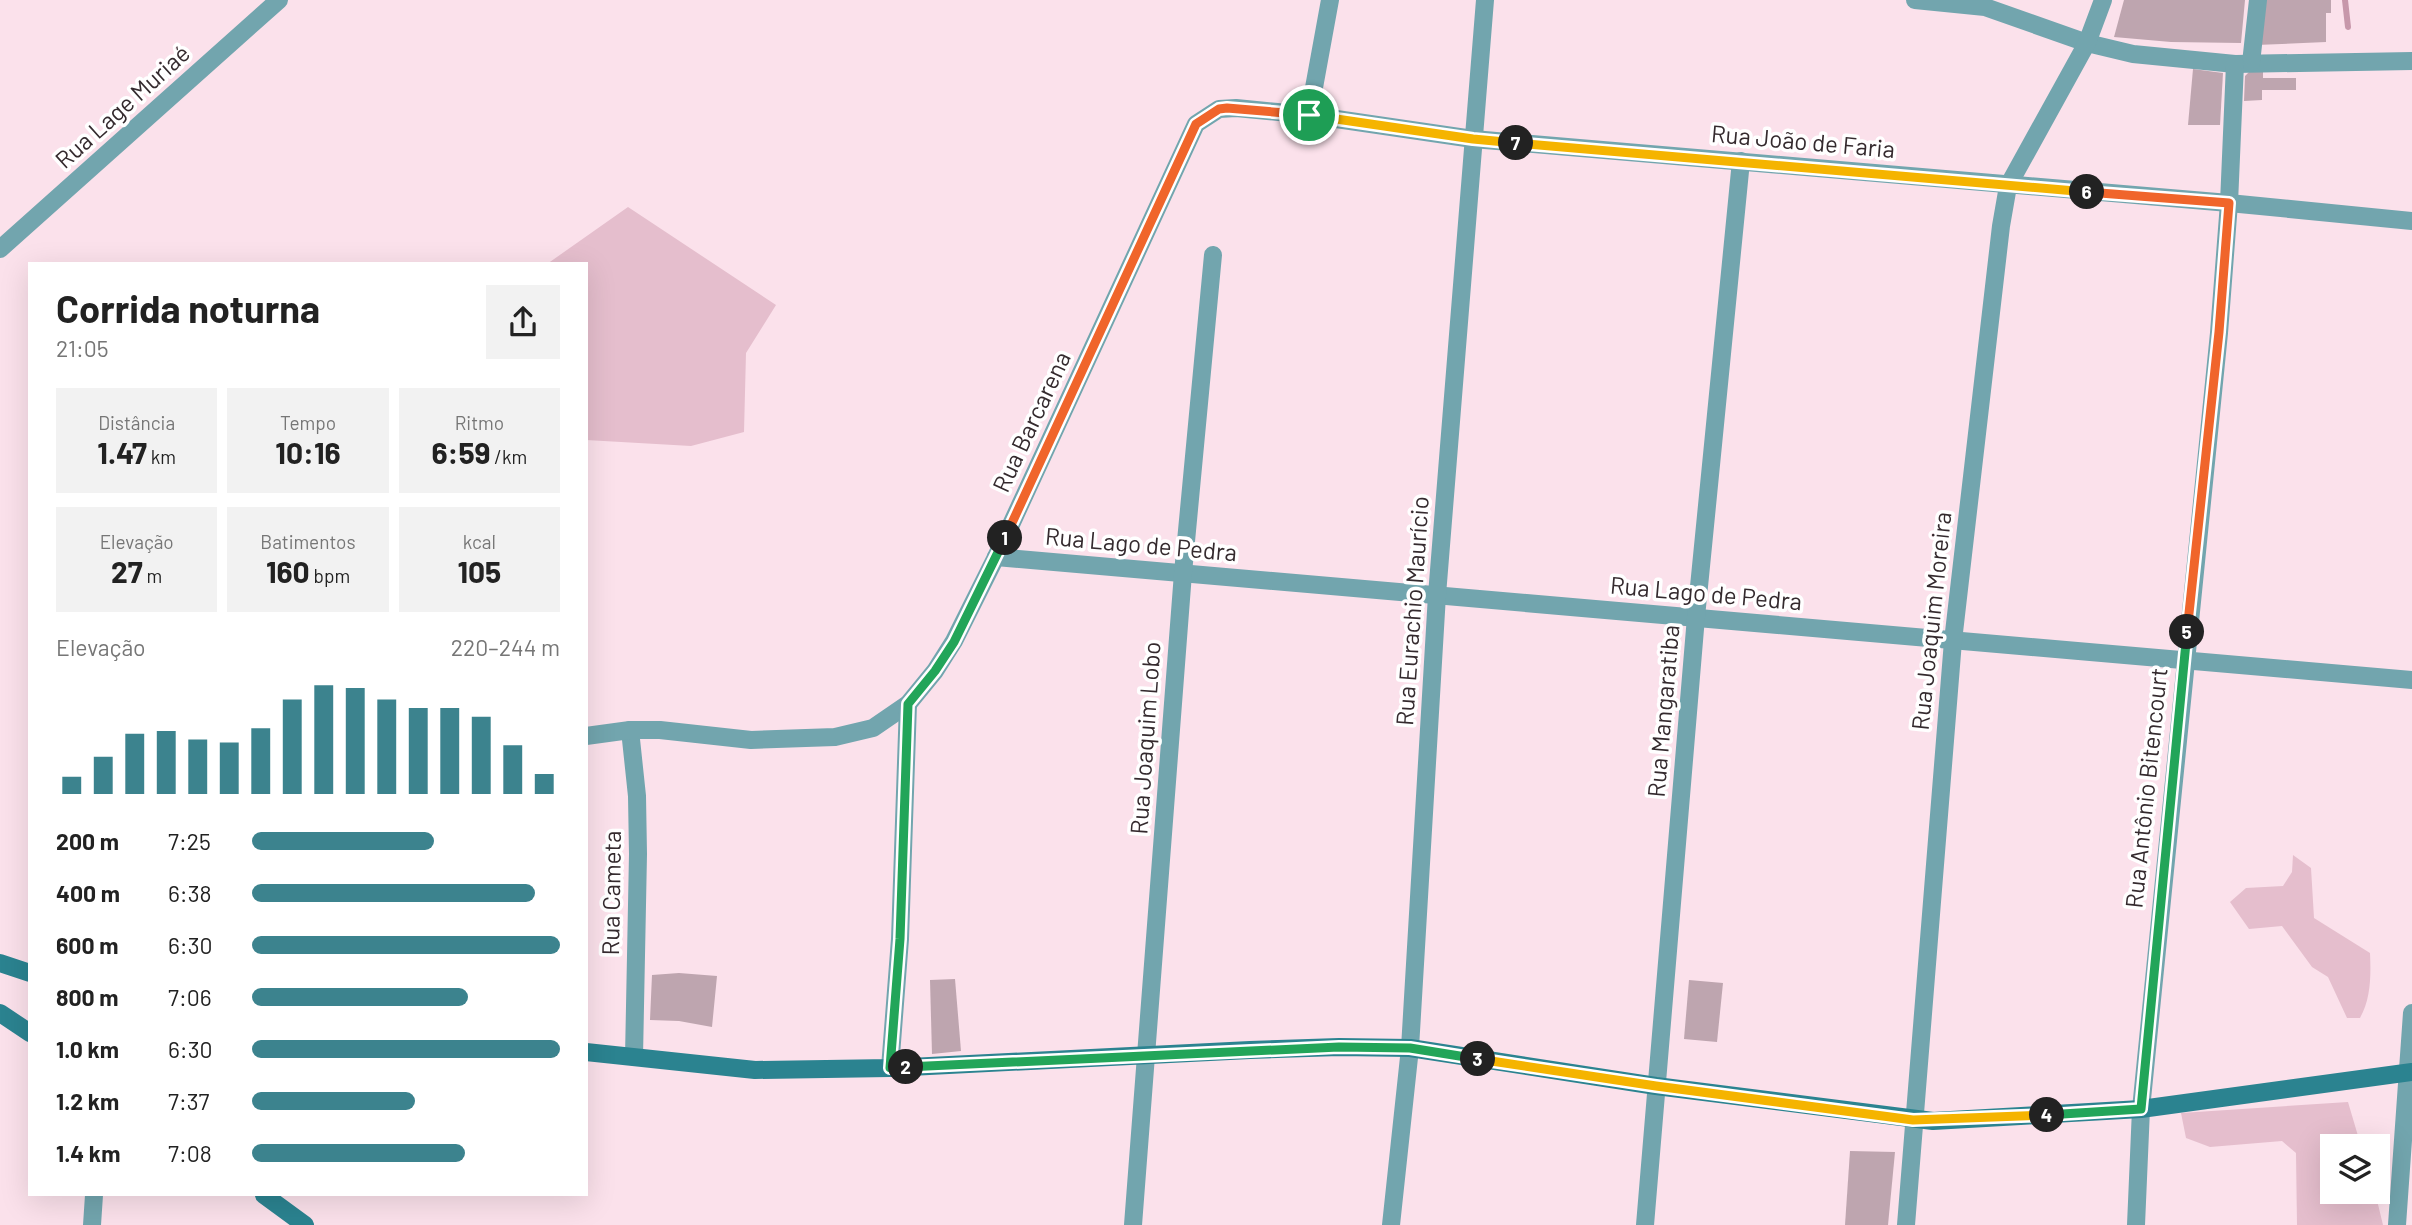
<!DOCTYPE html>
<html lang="pt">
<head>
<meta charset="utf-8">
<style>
  :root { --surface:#fff; --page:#f2f2f2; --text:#222; --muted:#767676; --accent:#3c838e }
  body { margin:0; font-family:Barlow,sans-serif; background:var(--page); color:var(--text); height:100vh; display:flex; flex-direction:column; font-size:26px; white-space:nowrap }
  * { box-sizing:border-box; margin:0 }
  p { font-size:23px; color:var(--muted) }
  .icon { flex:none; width:38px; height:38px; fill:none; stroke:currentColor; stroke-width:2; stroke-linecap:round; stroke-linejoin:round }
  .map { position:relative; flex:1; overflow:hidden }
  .panel { position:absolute; left:28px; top:262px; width:560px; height:934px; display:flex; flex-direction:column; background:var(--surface); border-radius:0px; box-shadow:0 7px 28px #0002 }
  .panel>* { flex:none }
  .fabs { position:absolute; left:2320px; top:1134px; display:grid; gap:14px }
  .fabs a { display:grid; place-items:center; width:70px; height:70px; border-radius:0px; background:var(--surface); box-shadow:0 7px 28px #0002; font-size:35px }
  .pin { position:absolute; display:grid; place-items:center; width:60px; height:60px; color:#fff; margin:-30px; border:4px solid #fff; border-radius:50%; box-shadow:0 2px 7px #0007 }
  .km { position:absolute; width:35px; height:35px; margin:-18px; border-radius:50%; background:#222; color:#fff; font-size:19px; line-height:35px; text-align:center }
  .round { display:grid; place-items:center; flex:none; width:74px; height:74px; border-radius:0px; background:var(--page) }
  .head { display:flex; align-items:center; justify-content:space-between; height:119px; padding:0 28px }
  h1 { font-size:38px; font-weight:700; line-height:52px }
  .figures { display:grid; grid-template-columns:repeat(3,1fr); gap:10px; height:119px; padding:7px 28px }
  .figures div { display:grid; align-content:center; border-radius:0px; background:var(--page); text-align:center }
  .figures b { font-size:30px; font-weight:700 }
  .figures small { font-size:19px; font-weight:400 }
  .figures p { font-size:19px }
  .chart { height:196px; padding:14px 28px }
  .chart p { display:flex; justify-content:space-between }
  .chart svg { width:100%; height:126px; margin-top:7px; stroke:var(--accent); stroke-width:6 }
  ul { padding:0 28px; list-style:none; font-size:23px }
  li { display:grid; grid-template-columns:112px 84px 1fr; align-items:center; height:52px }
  li i { height:18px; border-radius:9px; background:var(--accent) }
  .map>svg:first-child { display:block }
  .green { fill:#e5becd }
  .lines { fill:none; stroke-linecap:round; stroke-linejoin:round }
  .stream { stroke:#c797aa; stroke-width:6 }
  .building { fill:#bea5af }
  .street { stroke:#72a5ae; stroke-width:18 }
  .secondary { stroke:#2b8390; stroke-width:18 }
  .split-1-casing { stroke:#fff; stroke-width:14 }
  .split-2-casing { stroke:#fff; stroke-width:14 }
  .split-3-casing { stroke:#fff; stroke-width:14 }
  .split-4-casing { stroke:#fff; stroke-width:14 }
  .split-5-casing { stroke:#fff; stroke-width:14 }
  .split-6-casing { stroke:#fff; stroke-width:14 }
  .split-7-casing { stroke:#fff; stroke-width:14 }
  .split-8-casing { stroke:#fff; stroke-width:14 }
  .split-1 { stroke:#f0652b; stroke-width:9 }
  .split-2 { stroke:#22a559; stroke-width:9 }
  .split-3 { stroke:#22a559; stroke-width:9 }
  .split-4 { stroke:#f5b400; stroke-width:9 }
  .split-5 { stroke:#22a559; stroke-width:9 }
  .split-6 { stroke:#f0652b; stroke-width:9 }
  .split-7 { stroke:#f5b400; stroke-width:9 }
  .split-8 { stroke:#f5b400; stroke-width:9 }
  .labels { text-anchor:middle; stroke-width:7; stroke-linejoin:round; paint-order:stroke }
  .street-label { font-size:24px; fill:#342a2e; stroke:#fff }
</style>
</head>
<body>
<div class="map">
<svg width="2412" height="1225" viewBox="0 0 2412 1225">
  <rect width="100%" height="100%" fill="#fbe1eb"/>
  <g class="green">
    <path d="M 628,207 L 776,305 L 746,353 L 744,432 L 691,446 L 586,440 L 586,264 L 547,264 Z"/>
    <path d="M 2293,855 L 2311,868 L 2314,918 L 2370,953 C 2371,975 2371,999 2360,1018 L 2347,1018 L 2328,977 L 2312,967 L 2282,926 L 2249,929 L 2230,902 L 2246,888 L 2283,886 L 2292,872 Z"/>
    <path d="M 2348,1102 L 2361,1146 L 2333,1146 L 2333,1192 L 2375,1192 L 2383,1225 L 2297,1225 L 2296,1153 L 2282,1141 L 2210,1147 L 2186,1138 L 2181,1113 Z"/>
  </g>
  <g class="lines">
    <path class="stream" d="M 2345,0 L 2348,27"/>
  </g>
  <g class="building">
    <path d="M 2124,0 L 2245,0 L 2241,43 L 2171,42 L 2114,37 Z"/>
    <path d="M 2260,0 L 2331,0 L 2331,13 L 2326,13 L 2326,42 L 2256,45 Z"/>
    <path d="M 2193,69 L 2223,73 L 2220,125 L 2188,125 Z"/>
    <path d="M 2251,70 L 2263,71 L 2263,78 L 2296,78 L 2296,90 L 2262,90 L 2262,100 L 2244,101 L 2245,76 Z"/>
    <path d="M 679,973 L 717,976 L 712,1027 L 679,1021 L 650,1020 L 652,975 Z"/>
    <path d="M 955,979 L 961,1051 L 932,1054 L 930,980 Z"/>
    <path d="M 1689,980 L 1723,983 L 1717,1042 L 1684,1039 Z"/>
    <path d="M 1850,1151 L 1895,1152 L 1888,1225 L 1845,1225 Z"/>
  </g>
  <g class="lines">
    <g class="street">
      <path d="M 1915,0 L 1985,7 L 2087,43 L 2133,54 L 2235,64 L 2412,61"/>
      <path d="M 2251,63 L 2258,0"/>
      <path d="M 1309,115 L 1330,0"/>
      <path d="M 0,249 L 279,0"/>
      <path d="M 996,557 L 2412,680"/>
      <path d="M 630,730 L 637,796 L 638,854 L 634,1057"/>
      <path d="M 586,736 L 630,730 L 660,730 L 751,740 L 835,737 L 873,728 L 908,704 L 935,671 L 954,641 L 996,557 L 1196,124 L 1219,109 L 1236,108 L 1309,115 L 1473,139 L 2229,203 L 2412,221"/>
      <path d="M 890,1068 L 900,939 L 908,704"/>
      <path d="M 92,1225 L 94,1195"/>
      <path d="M 1133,1225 L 1183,573 L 1213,255"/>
      <path d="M 1391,1225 L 1410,1048 L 1437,595 L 1485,0"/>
      <path d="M 1645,1225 L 1696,617 L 1741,161"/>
      <path d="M 1906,1225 L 1953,641 L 2001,226 L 2008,186 L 2087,43 L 2103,0"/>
      <path d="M 2136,1225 L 2141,1109 L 2219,333 L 2229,203 L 2235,64"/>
      <path d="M 2397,1225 L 2412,1013"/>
    </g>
    <g class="secondary">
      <path d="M 0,963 L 30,973"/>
      <path d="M 0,1013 L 30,1033"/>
      <path d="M 586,1052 L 755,1070 L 890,1068 L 1250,1050 L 1339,1047 L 1410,1048 L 1656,1086 L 1933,1121 L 2141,1109 L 2412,1072"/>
      <path d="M 264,1195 L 305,1225"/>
    </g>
  </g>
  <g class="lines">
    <defs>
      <path id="split-1" d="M 1005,538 L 1196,124 L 1219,109 L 1227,108 L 1309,115"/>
      <path id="split-2" d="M 906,1067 L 890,1068 L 900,939 L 908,704 L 935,671 L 954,642 L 1005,538"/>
      <path id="split-3" d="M 906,1067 L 1339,1047 L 1410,1048 L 1478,1059"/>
      <path id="split-4" d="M 1478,1059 L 1656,1086 L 1913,1120 L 2047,1115"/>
      <path id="split-5" d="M 2047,1115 L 2141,1109 L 2187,632"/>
      <path id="split-6" d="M 2087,192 L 2229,203 L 2219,332 L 2187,632"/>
      <path id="split-7" d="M 1516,143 L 2087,192"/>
      <path id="split-8" d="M 1309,115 L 1473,139 L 1516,143"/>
    </defs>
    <use href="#split-1" class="split-1-casing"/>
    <use href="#split-2" class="split-2-casing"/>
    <use href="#split-3" class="split-3-casing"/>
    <use href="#split-4" class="split-4-casing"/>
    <use href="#split-5" class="split-5-casing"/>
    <use href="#split-6" class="split-6-casing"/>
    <use href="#split-7" class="split-7-casing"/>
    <use href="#split-8" class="split-8-casing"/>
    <use href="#split-1" class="split-1"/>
    <use href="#split-2" class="split-2"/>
    <use href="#split-3" class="split-3"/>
    <use href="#split-4" class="split-4"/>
    <use href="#split-5" class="split-5"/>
    <use href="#split-6" class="split-6"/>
    <use href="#split-7" class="split-7"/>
    <use href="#split-8" class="split-8"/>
  </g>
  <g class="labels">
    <g class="street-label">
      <text transform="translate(123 107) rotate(-42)" y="8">Rua Lage Muriaé</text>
      <text transform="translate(1803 142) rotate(5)" y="8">Rua João de Faria</text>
      <text transform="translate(1032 422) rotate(-65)" y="8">Rua Barcarena</text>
      <text transform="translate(1141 545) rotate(5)" y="8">Rua Lago de Pedra</text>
      <text transform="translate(1706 594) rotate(5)" y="8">Rua Lago de Pedra</text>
      <text transform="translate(1413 611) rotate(-86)" y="8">Rua Eurachio Maurício</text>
      <text transform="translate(1932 621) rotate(-84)" y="8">Rua Joaquim Moreira</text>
      <text transform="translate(1664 711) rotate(-85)" y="8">Rua Mangaratiba</text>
      <text transform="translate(1146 738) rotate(-86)" y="8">Rua Joaquim Lobo</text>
      <text transform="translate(2147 788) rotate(-84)" y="8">Rua Antônio Bitencourt</text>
      <text transform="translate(612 893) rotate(-89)" y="8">Rua Cameta</text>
    </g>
  </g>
</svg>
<div class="fabs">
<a><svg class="icon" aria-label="layers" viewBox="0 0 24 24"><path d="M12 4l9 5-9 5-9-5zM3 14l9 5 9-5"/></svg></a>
</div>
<div class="pin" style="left:1309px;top:115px;background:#1e9e55"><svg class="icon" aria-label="arrive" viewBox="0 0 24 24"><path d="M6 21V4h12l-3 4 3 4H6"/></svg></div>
<b class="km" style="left:1005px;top:538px">1</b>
<b class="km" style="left:906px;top:1067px">2</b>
<b class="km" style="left:1478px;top:1059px">3</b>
<b class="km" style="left:2047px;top:1115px">4</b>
<b class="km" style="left:2187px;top:632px">5</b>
<b class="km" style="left:2087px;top:192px">6</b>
<b class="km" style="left:1516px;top:143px">7</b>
<section class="panel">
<div class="head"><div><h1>Corrida noturna</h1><p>21:05</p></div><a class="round"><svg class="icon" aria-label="share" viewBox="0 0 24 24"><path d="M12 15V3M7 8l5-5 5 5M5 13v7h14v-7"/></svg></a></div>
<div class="figures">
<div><p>Distância</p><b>1.47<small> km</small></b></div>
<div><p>Tempo</p><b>10:16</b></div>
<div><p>Ritmo</p><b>6:59<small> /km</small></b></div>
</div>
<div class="figures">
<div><p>Elevação</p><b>27<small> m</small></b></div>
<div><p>Batimentos</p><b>160<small> bpm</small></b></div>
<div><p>kcal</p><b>105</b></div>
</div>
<div class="chart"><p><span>Elevação</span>220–244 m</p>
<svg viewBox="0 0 160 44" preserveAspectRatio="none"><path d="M5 44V38M15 44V31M25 44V23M35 44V22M45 44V25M55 44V26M65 44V21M75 44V11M85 44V6M95 44V7M105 44V11M115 44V14M125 44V14M135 44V17M145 44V27M155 44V37"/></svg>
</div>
<ul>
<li><b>200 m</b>7:25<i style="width:59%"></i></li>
<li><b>400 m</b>6:38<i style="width:92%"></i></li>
<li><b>600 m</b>6:30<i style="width:100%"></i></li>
<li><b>800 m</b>7:06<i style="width:70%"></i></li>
<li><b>1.0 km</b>6:30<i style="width:100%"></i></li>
<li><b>1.2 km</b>7:37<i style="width:53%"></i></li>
<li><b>1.4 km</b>7:08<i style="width:69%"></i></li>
</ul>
</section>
</div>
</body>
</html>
